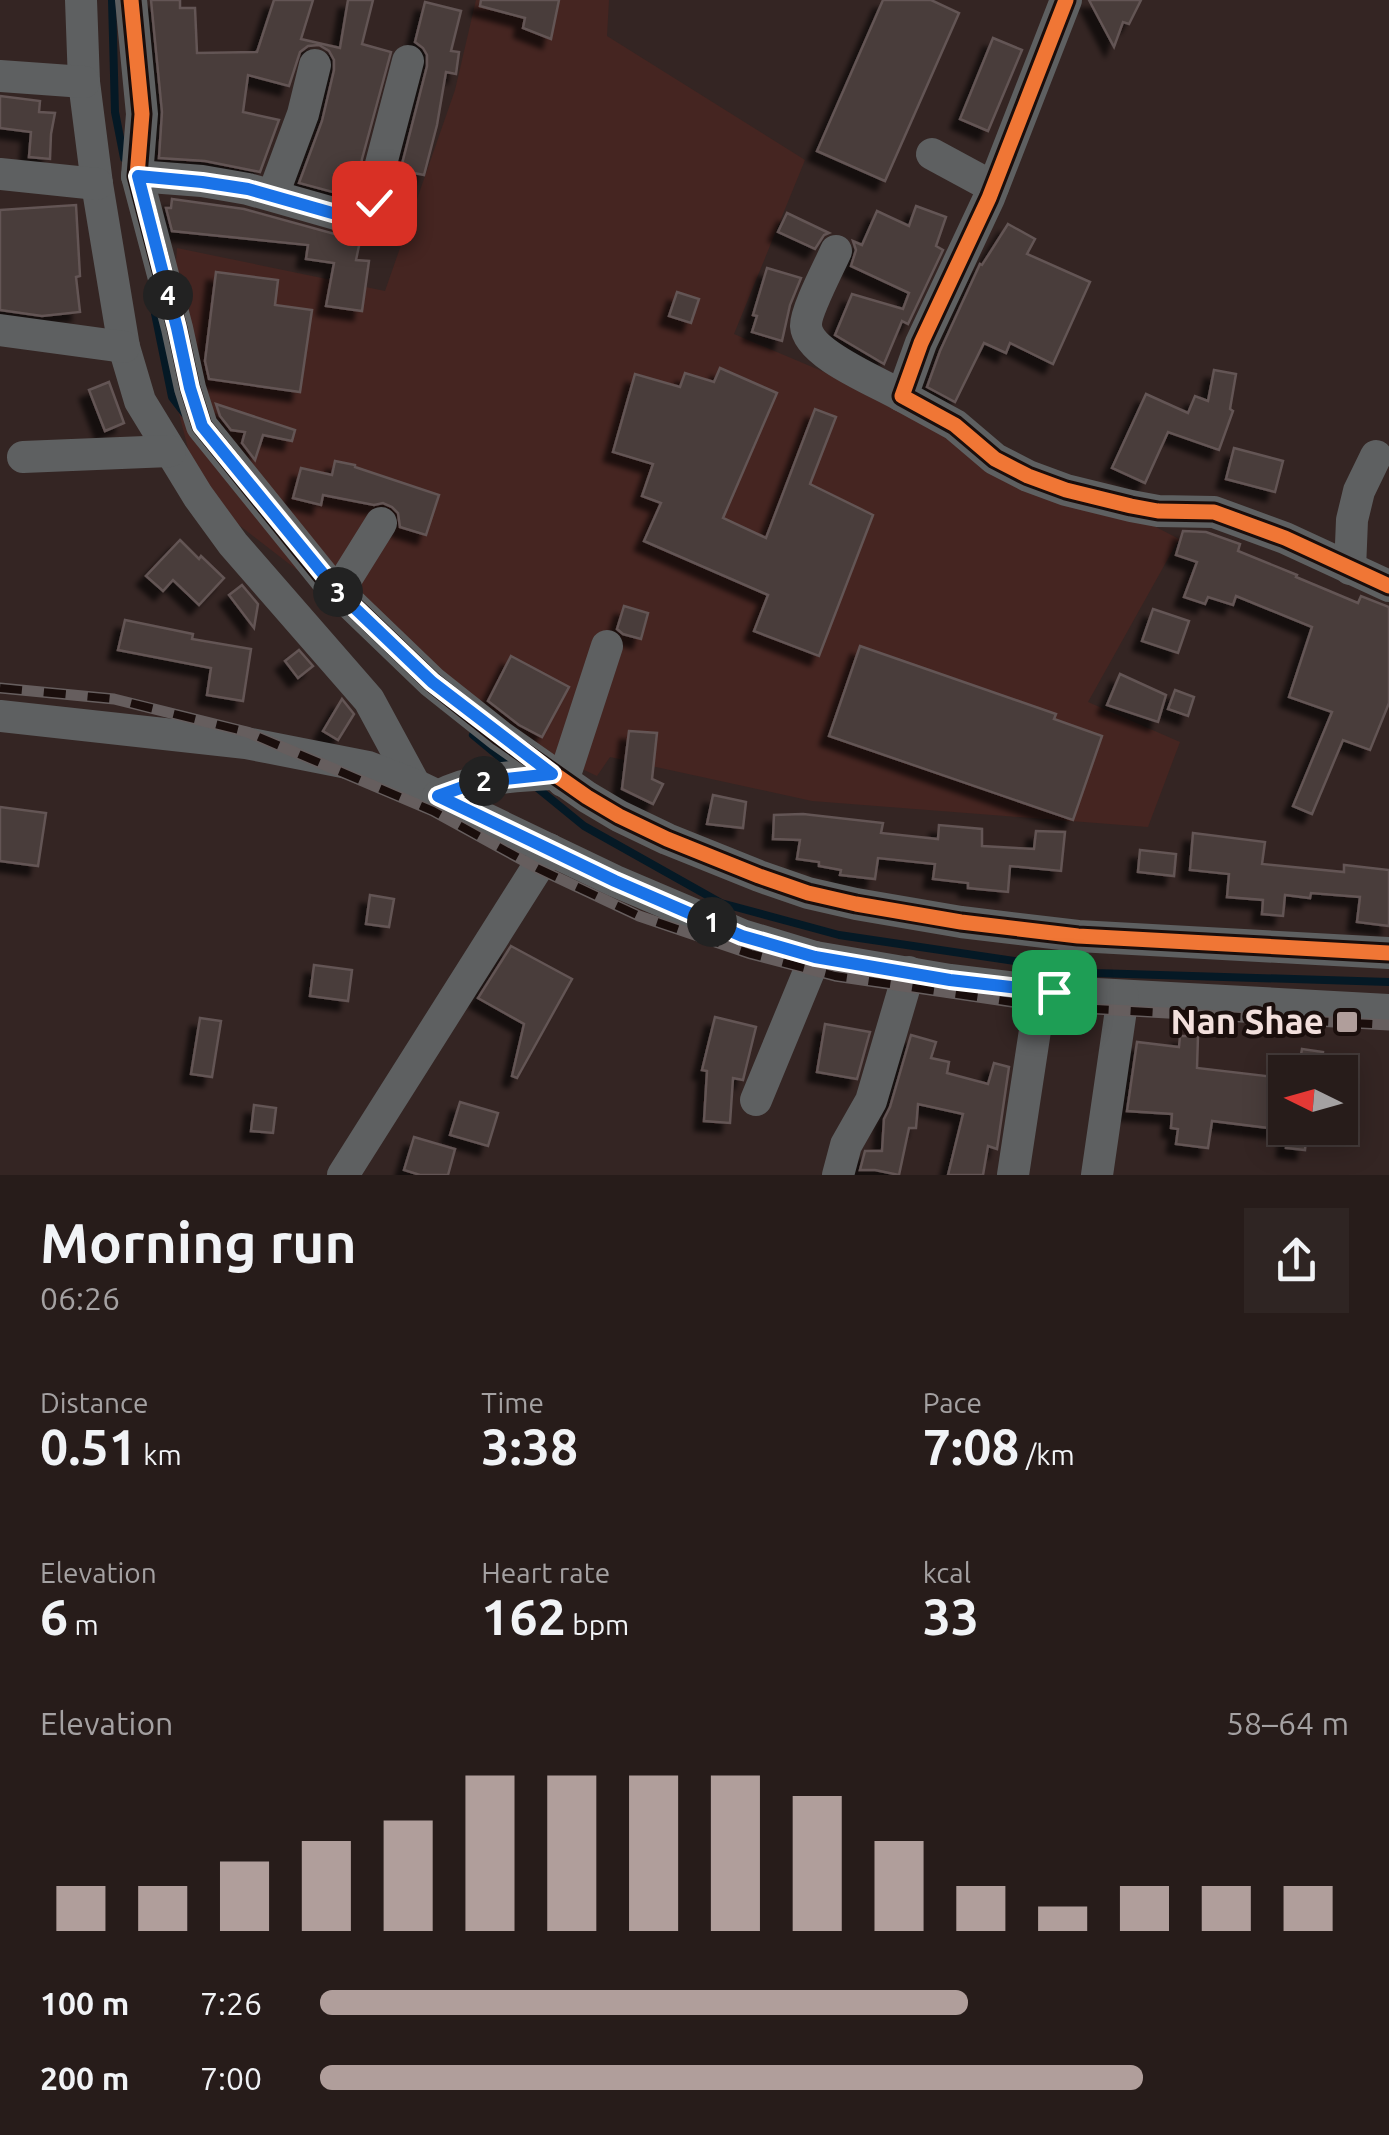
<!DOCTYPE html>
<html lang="en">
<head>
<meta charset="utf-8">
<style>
  :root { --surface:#271c1a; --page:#2f2523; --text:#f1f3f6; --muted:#a4a1a2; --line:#433a39; --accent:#b09e9b }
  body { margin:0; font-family:Ubuntu,sans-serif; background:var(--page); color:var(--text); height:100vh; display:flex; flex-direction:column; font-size:38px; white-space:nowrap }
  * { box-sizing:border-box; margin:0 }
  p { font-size:32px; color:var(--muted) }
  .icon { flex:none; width:55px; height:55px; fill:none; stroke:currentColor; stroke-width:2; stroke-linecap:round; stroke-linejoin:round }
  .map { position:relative; height:1175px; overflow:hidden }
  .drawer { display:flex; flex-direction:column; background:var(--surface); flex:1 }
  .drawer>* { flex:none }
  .needle { width:65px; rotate:275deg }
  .controls { position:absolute; left:1268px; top:1055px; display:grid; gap:20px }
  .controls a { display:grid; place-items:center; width:90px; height:90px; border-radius:0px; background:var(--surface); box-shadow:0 5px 25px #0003,0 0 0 2px var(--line); font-size:50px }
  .pin { position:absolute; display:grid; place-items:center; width:85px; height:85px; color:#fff; margin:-42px; border-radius:20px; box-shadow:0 5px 15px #0006 }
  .km { position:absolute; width:50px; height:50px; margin:-25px; border-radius:50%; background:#222; color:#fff; font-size:28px; line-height:50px; text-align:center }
  .round { display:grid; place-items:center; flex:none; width:105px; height:105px; border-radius:0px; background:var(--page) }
  .headline { display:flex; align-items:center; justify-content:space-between; height:170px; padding:0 40px }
  h1 { font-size:55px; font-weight:700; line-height:75px }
  .stats { display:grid; grid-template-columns:repeat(3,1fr); gap:15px; height:170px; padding:10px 40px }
  .stats div { display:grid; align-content:center }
  .stats b { font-size:50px; font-weight:700 }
  .stats small { font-size:28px; font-weight:400 }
  .stats p { font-size:28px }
  .chart { height:280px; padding:20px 40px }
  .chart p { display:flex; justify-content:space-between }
  .chart svg { width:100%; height:180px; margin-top:10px; stroke:var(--accent); stroke-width:6 }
  ul { padding:0 40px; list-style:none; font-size:32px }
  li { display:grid; grid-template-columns:160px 120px 1fr; align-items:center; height:75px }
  li i { height:25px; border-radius:12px; background:var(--accent) }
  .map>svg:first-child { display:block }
  .built { fill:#452521 }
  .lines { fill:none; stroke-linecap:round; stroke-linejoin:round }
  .stream { stroke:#051925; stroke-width:8 }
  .building { fill:#493d3a; stroke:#635554; stroke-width:2.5; filter:url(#shadow) }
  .minor { stroke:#5e6061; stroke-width:32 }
  .rail-casing { stroke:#665e5e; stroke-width:11 }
  .rail { stroke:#1a0e0c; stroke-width:8; stroke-dasharray:22; stroke-linecap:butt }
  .cycleway-casing { stroke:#1a0e0c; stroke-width:21 }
  .cycleway { stroke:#f07635; stroke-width:15 }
  .route-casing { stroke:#fff; stroke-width:20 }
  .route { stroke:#1a73e8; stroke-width:12 }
  .poi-dot { fill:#b09e9b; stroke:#1a0e0c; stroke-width:4 }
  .labels { text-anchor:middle; stroke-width:8; stroke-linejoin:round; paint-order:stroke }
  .poi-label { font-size:35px; font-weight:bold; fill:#f2dfdc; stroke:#1a0e0c; text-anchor:end }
</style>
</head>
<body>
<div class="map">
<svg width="1389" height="1175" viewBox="0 0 1389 1175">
  <defs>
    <filter id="shadow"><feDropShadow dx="-9" dy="9" stdDeviation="2.5" flood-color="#0009"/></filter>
  </defs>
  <rect width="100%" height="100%" fill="#342523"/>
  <path class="built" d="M 476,0 L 609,0 L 607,36 L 805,160 L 734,334 L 1004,448 L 1179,539 L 1088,702 L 1180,742 L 1148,827 L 812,801 L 610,757 L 597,776 L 460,712 L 340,603 L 200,495 L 167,367 L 177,248 L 385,291 L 455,90 Z"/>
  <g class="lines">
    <g class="stream">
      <path d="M 112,0 L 115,112 L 124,158"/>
      <path d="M 150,289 L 172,397 L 185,414"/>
      <path d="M 473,735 L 513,768"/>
      <path d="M 535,786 L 584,826 L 721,903 L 839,935 L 1095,973 L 1389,982"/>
    </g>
  </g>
  <g class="building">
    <path d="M 151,0 L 180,0 L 180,8 L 195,8 L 197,53 L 257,52 L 274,0 L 313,0 L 301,39 L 340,48 L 348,0 L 373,0 L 362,44 L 391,52 L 362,159 L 355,198 L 299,183 L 322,121 L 334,70 L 334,60 L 329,51 L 319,45 L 308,46 L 300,52 L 289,86 L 248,75 L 243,112 L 279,120 L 260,172 L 205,161 L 159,158 L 162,112 Z"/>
    <path d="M 481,0 L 559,0 L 551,39 L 523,28 L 525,18 L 480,6 Z"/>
    <path d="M 883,0 L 931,0 L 959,13 L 885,181 L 817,151 Z"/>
    <path d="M 1089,0 L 1141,0 L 1129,24 L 1123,22 L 1114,47 Z"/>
    <path d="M 425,2 L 461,11 L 451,51 L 459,52 L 456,74 L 446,72 L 437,125 L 424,175 L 414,173 L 402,223 L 391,221 L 401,168 L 427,66 L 427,55 L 423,48 L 415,42 Z"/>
    <path d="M 993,38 L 1022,50 L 988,131 L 960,119 Z"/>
    <path d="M 0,96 L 40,101 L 39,112 L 55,113 L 51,134 L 50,159 L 29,157 L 31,132 L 0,128 Z"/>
    <path d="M 172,199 L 244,209 L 360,241 L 356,260 L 369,261 L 362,311 L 326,306 L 334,263 L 306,259 L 308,245 L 172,231 L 166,208 L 171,208 Z"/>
    <path d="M 76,205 L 80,276 L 76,277 L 80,312 L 42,316 L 0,310 L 0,210 Z"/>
    <path d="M 916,206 L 946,217 L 936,246 L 943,250 L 908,324 L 902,321 L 884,364 L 835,335 L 852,294 L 903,309 L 909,293 L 851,266 L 856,250 L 853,241 L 862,245 L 877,211 L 909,226 Z"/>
    <path d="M 787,213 L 829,233 L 824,235 L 815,249 L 778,232 Z"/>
    <path d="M 1008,224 L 1035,239 L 1027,254 L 1090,282 L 1053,364 L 1010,343 L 1006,353 L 984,343 L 955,402 L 927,387 L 940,351 L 980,264 L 982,265 Z"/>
    <path d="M 767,268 L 801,278 L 790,305 L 782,341 L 752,332 L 757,316 L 753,315 Z"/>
    <path d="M 216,272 L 278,280 L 275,305 L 312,310 L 300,392 L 209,379 L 205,361 Z"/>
    <path d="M 677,292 L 699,299 L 691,323 L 669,316 Z"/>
    <path d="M 720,368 L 777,393 L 723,518 L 766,538 L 815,409 L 836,417 L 810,484 L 873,515 L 819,656 L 754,631 L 768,595 L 644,541 L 661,503 L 642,496 L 653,464 L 613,452 L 635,374 L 680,387 L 685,373 L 714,382 Z"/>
    <path d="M 1214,370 L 1236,374 L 1230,409 L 1233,411 L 1219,450 L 1168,432 L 1145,483 L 1112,468 L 1146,394 L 1188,413 L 1195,396 L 1208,401 Z"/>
    <path d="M 109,382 L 124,423 L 105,431 L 89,390 Z"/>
    <path d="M 216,404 L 295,430 L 292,441 L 263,435 L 255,460 L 242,443 L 245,432 L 231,430 L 220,416 Z"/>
    <path d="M 1234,448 L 1283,461 L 1275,492 L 1226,479 Z"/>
    <path d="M 335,461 L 355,465 L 355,467 L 439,495 L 426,535 L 400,527 L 398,513 L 392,507 L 383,503 L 374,505 L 323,495 L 321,505 L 293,498 L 301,468 L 332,475 Z"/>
    <path d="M 1183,531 L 1206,532 L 1240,544 L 1238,551 L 1297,575 L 1296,577 L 1358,603 L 1361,596 L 1389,607 L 1389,703 L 1370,750 L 1343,740 L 1312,814 L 1293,806 L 1332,712 L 1289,697 L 1312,627 L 1236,596 L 1233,605 L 1208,597 L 1205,604 L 1184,597 L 1197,562 L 1176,555 Z"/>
    <path d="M 180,540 L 199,559 L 201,556 L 224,578 L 199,605 L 173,580 L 163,591 L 146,576 Z"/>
    <path d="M 242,585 L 258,604 L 254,628 L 229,595 Z"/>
    <path d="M 624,606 L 648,613 L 641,639 L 623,634 L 617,629 Z"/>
    <path d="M 1153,609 L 1189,621 L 1178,653 L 1142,641 Z"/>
    <path d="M 125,620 L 193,634 L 192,639 L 251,649 L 243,701 L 207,695 L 211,668 L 118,650 Z"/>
    <path d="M 860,646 L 1056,714 L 1054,719 L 1102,736 L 1073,820 L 829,736 Z"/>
    <path d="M 299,650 L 313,666 L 298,678 L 285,661 Z"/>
    <path d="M 511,656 L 569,687 L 542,737 L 519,725 L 488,701 Z"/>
    <path d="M 1120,674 L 1166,695 L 1158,722 L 1107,705 Z"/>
    <path d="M 1175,690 L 1194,697 L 1188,716 L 1168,709 Z"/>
    <path d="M 342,699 L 354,714 L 338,740 L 323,731 Z"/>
    <path d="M 629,731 L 657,733 L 652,779 L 663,784 L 653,804 L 622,789 Z"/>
    <path d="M 713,795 L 746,802 L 743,828 L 707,824 Z"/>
    <path d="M 0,807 L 46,813 L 38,866 L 0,861 Z"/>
    <path d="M 803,814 L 883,823 L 881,833 L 938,839 L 939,825 L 982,829 L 982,846 L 1034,849 L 1036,831 L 1065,832 L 1061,871 L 1010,866 L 1008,892 L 968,888 L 968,883 L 933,879 L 935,864 L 878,858 L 875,879 L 840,875 L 841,870 L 819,866 L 819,862 L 797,859 L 800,840 L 773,839 L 774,815 Z"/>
    <path d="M 1193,833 L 1265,842 L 1262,864 L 1344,872 L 1344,865 L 1389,870 L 1389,926 L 1357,922 L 1360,897 L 1311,893 L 1310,898 L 1285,895 L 1283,916 L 1262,914 L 1263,900 L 1227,897 L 1229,874 L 1190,870 Z"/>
    <path d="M 1140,850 L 1176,854 L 1174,876 L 1138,872 Z"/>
    <path d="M 370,895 L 394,899 L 389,927 L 366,924 Z"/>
    <path d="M 511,946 L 572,979 L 517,1078 L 512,1076 L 524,1024 L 478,998 Z"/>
    <path d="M 314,965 L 352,970 L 348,1001 L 310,996 Z"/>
    <path d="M 715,1017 L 756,1027 L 743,1080 L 733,1078 L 730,1123 L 704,1121 L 707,1071 L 702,1070 Z"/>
    <path d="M 200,1018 L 221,1021 L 212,1077 L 191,1074 Z"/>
    <path d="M 825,1024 L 870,1032 L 857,1079 L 817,1072 Z"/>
    <path d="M 911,1035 L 936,1042 L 931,1058 L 949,1062 L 947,1073 L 988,1084 L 994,1063 L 1009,1067 L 997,1149 L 988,1146 L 983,1175 L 948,1175 L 963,1114 L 918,1104 L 916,1128 L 909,1128 L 899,1175 L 875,1170 L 860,1170 L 865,1151 L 882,1151 L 884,1119 L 890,1107 Z"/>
    <path d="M 1180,1036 L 1198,1036 L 1197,1068 L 1283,1078 L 1277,1129 L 1212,1121 L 1208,1148 L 1176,1144 L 1178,1129 L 1171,1128 L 1172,1114 L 1127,1111 L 1137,1042 L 1179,1047 Z"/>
    <path d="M 1302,1049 L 1323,1052 L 1321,1072 L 1298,1072 Z"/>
    <path d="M 460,1102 L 498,1113 L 488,1146 L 450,1135 Z"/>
    <path d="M 254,1105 L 276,1108 L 273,1133 L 251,1131 Z"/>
    <path d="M 1288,1128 L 1307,1128 L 1305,1150 L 1286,1148 Z"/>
    <path d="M 414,1137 L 455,1149 L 448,1175 L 420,1175 L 404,1170 Z"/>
  </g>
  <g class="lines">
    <g class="minor">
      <path d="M 81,0 L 84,82 L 97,184 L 124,347 L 140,401 L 198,496 L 233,544 L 369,700 L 415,785"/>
      <path d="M 131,0 L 142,114 L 137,176 L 177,328 L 190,388 L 202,426 L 327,581 L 432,682 L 500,736 L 587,797 L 619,816 L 667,839 L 759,876 L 808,893 L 856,904 L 961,922 L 1078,936 L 1389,953"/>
      <path d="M 1066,0 L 989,198 L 921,343 L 902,396 L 955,425 L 995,459 L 1028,476 L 1066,490 L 1131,506 L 1158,511 L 1214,512 L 1285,538 L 1389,586"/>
      <path d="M 0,76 L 84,82"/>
      <path d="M 932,154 L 993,187"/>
      <path d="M 0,174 L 97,184"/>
      <path d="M 137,176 L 202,181 L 248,189 L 368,223 L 371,221 L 381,164 L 408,61"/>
      <path d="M 273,195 L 303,114 L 315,65"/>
      <path d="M 836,251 C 829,267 805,312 806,326 C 808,355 879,382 902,396"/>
      <path d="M 0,330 L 124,347"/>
      <path d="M 23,457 L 170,451"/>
      <path d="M 1350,569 L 1352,520 L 1359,491 L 1376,456"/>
      <path d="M 338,592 L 381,523"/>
      <path d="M 0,716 L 246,743 L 368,767 L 415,785 L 615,881 L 742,935 L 815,957 L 950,980 L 1041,991 L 1389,1010"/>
      <path d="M 563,781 L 607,646"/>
      <path d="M 438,796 C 473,778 514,776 552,774"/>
      <path d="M 756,1100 L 815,957"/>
      <path d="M 343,1175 L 549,849"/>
      <path d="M 838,1175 L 846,1145 L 871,1101 L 909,972"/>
      <path d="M 1013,1175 L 1041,991"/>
      <path d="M 1097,1175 L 1123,996"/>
    </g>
    <defs>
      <path id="rail" d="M 0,688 L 114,699 L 247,732 L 433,811 L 537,868 L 639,916 L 751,954 L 835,976 L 1039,1006 L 1389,1025"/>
    </defs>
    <use href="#rail" class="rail-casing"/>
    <use href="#rail" class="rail"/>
    <defs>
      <g id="cycleway">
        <path d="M 131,0 L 142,114 L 137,176 L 177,328 L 190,388 L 202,426 L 327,581 L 432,682 L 500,736 L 587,797 L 619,816 L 667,839 L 759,876 L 808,893 L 856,904 L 961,922 L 1078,936 L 1389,953"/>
        <path d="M 1066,0 L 989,198 L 921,343 L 902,396 L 955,425 L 995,459 L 1028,476 L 1066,490 L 1131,506 L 1158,511 L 1214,512 L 1285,538 L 1389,586"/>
      </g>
    </defs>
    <use href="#cycleway" class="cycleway-casing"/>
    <use href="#cycleway" class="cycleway"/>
  </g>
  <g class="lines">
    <defs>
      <path id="route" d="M 374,203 L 371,221 L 364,222 L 248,189 L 202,182 L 138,176 L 177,328 L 190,388 L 202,426 L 338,592 L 432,682 L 552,774 L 477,782 L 438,796 L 615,881 L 742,936 L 815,957 L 950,980 L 1054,992"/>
    </defs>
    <use href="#route" class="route-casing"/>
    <use href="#route" class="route"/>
  </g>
  <rect class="poi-dot" x="1335" y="1010" width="24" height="24" rx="5"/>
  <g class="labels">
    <g class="poi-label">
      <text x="1324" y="1034">Nan Shae</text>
    </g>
  </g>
</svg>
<div class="controls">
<a><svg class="needle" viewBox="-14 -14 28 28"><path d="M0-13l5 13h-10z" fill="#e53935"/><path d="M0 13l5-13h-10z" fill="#a4a1a2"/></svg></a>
</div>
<div class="pin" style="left:1054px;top:992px;background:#1e9e55"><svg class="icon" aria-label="arrive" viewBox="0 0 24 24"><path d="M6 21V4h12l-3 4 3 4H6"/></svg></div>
<div class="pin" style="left:374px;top:203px;background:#d93025"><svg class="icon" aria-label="check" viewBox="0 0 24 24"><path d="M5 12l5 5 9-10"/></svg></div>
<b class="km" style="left:712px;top:922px">1</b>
<b class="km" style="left:484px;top:781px">2</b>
<b class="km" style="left:338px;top:592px">3</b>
<b class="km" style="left:168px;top:295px">4</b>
</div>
<section class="drawer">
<div class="headline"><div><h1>Morning run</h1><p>06:26</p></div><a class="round"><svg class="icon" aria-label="share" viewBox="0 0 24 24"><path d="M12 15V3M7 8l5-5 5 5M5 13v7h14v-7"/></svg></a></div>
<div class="stats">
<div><p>Distance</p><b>0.51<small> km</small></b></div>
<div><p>Time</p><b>3:38</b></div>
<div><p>Pace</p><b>7:08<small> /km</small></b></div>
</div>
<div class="stats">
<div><p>Elevation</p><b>6<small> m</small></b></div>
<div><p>Heart rate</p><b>162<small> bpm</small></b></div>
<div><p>kcal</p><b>33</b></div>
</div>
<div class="chart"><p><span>Elevation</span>58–64 m</p>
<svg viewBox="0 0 160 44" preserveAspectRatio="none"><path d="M5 44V33M15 44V33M25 44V27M35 44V22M45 44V17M55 44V6M65 44V6M75 44V6M85 44V6M95 44V11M105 44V22M115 44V33M125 44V38M135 44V33M145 44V33M155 44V33"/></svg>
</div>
<ul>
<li><b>100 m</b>7:26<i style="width:63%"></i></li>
<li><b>200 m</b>7:00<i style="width:80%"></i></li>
</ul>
</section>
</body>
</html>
